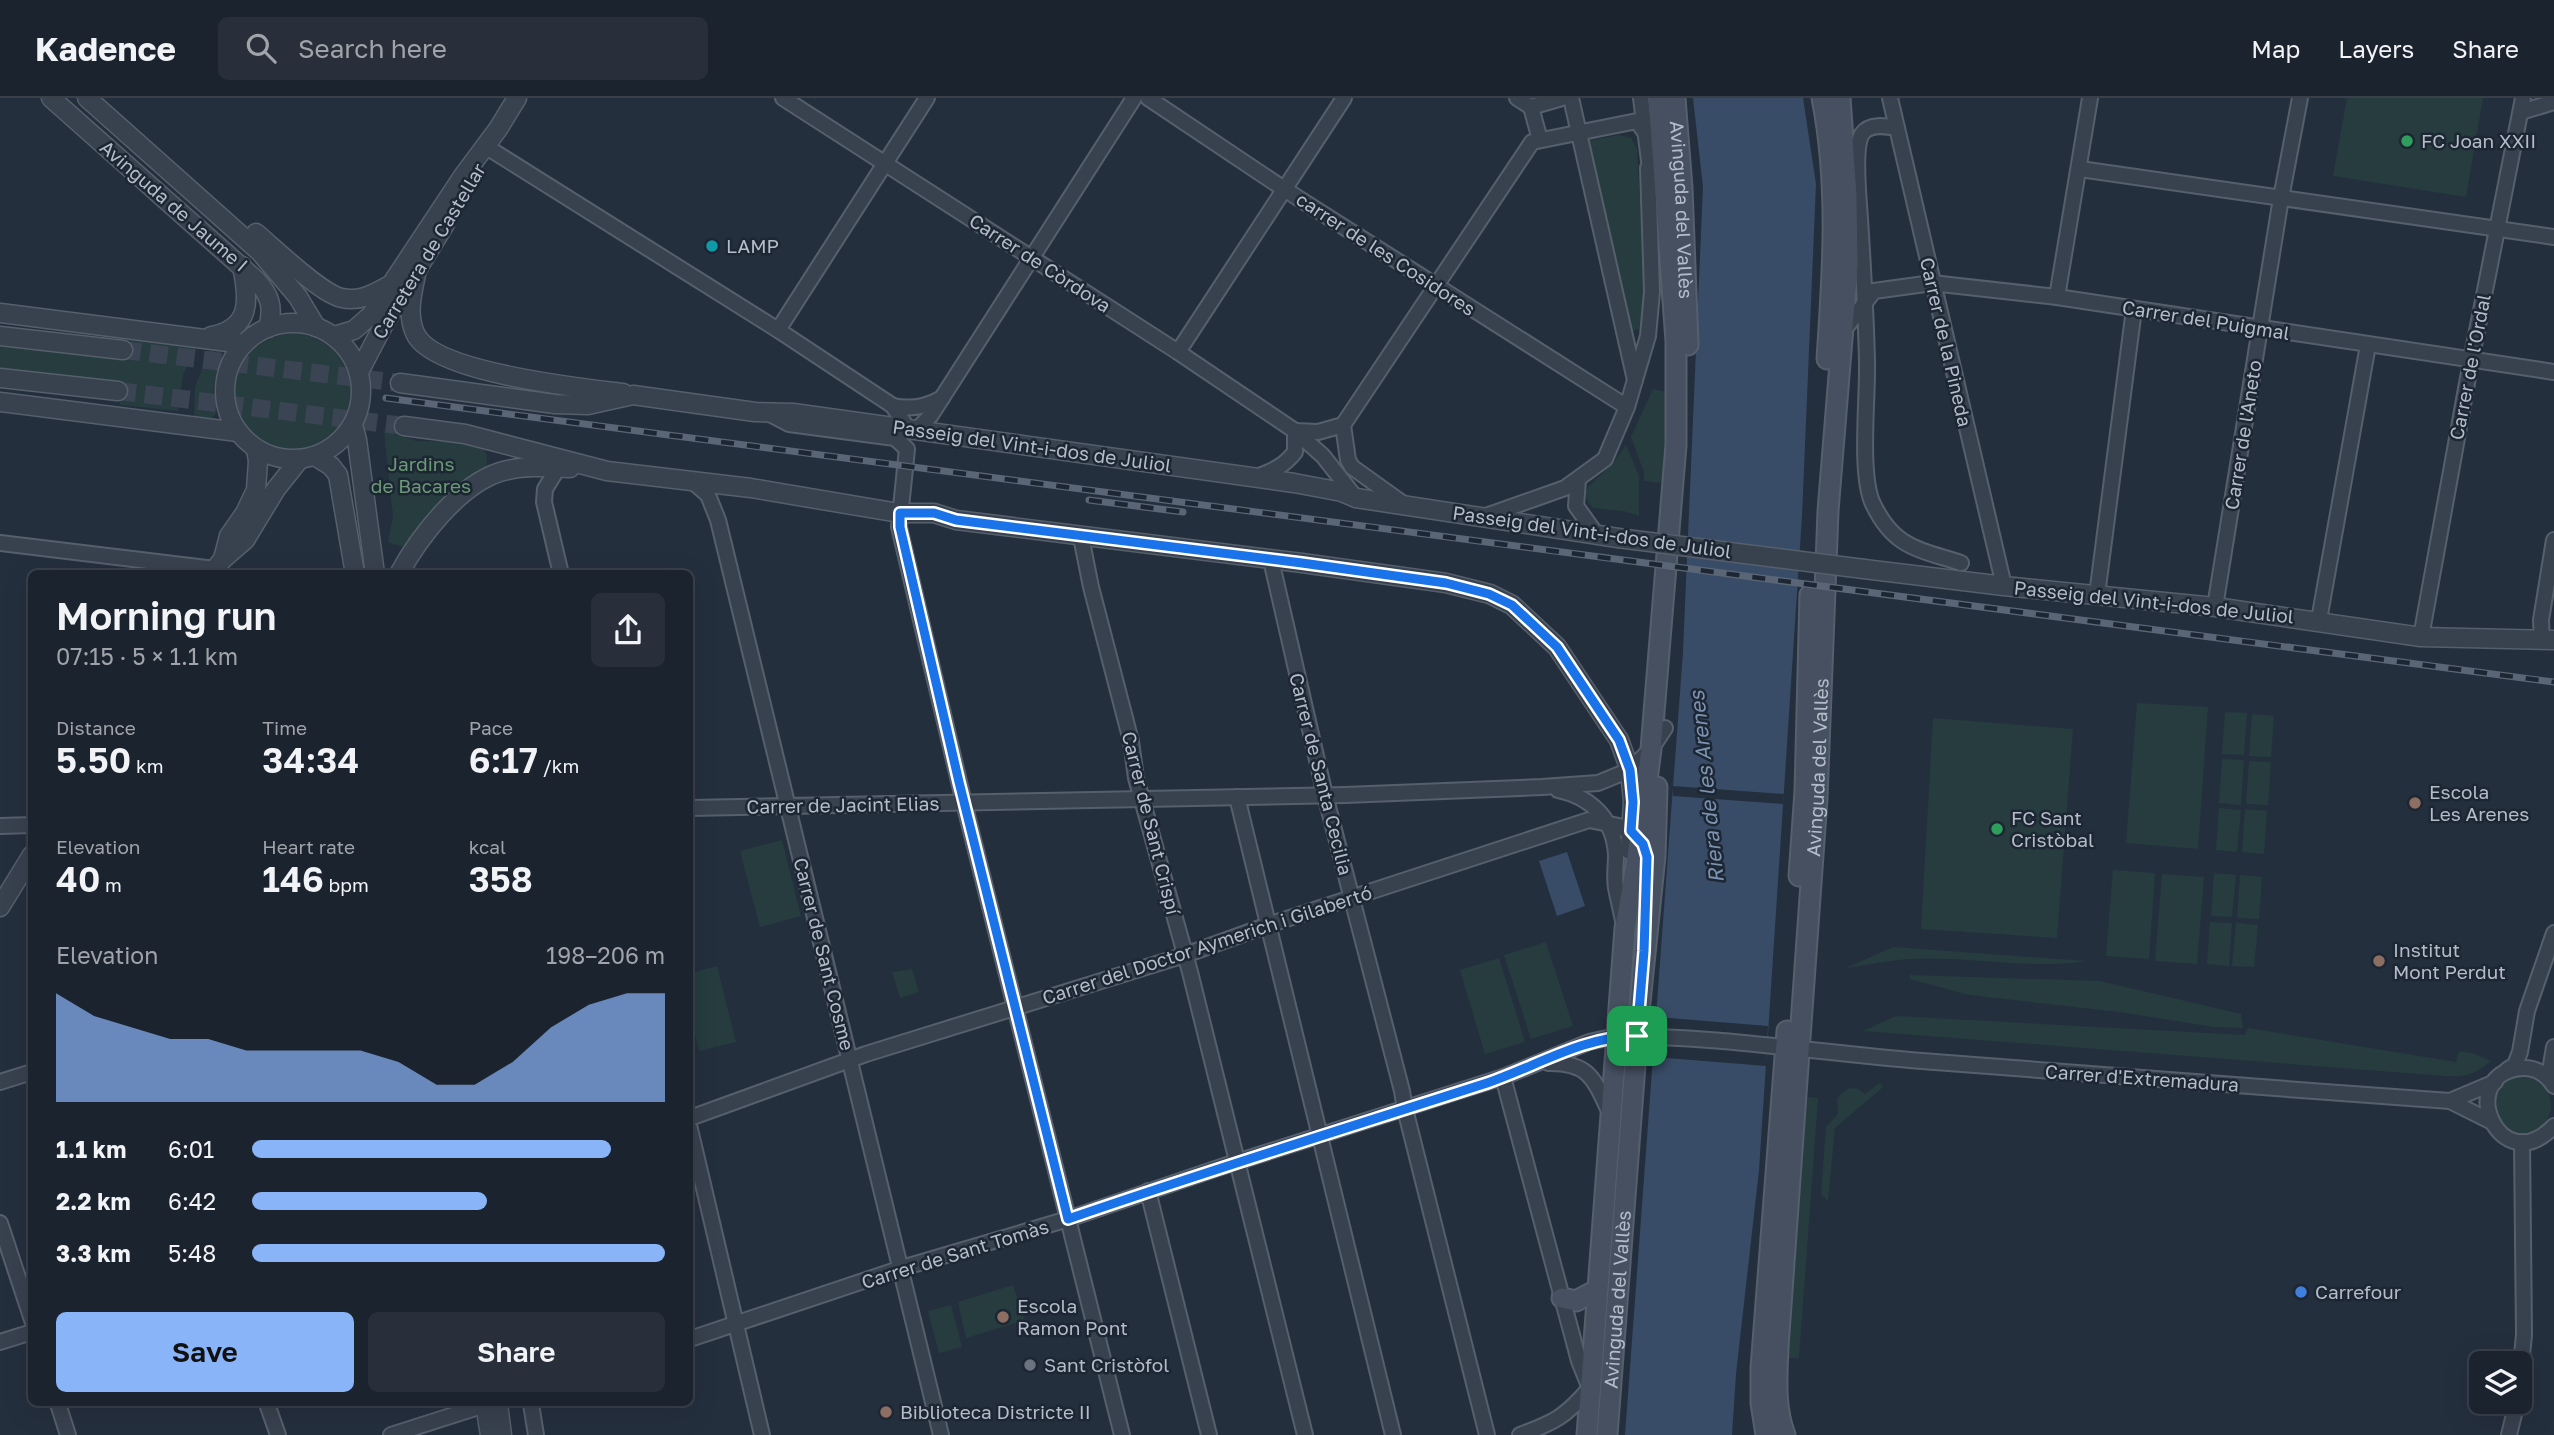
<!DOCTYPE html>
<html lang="en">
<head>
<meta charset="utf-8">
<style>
  :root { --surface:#1b232e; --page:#282f3a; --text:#f1f3f6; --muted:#a0a4aa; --line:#39404a; --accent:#8ab4f8 }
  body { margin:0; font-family:"Golos Text",sans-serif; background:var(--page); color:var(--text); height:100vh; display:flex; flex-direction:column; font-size:26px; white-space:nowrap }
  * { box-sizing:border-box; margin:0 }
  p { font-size:23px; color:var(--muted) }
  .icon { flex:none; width:38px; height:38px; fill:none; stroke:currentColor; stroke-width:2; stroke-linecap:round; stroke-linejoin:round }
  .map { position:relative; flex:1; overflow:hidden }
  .drawer { position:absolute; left:28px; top:472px; width:665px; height:836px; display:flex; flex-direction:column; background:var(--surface); border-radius:10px; box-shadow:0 7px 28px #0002,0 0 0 2px var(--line) }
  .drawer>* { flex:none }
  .controls { position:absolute; left:2469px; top:1253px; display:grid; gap:14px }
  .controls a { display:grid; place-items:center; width:63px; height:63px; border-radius:10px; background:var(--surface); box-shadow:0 7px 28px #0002,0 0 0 2px var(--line); font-size:35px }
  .pin { position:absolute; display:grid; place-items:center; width:60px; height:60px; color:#fff; margin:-30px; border-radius:14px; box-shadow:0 4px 10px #0006 }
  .round { display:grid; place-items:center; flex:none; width:74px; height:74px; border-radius:10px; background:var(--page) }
  .headline { display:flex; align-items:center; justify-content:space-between; height:119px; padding:0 28px }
  h1 { font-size:38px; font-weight:600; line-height:52px }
  .metrics { display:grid; grid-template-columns:repeat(3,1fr); gap:10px; height:119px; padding:7px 28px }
  .metrics div { display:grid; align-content:center }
  .metrics b { font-size:35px; font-weight:600 }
  .metrics small { font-size:19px; font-weight:400 }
  .metrics p { font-size:19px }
  .chart { height:196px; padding:14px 28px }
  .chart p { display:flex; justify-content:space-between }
  .chart svg { width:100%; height:126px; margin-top:7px; fill:var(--accent); opacity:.7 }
  .cta { display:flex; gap:14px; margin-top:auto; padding:14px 28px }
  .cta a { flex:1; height:80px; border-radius:10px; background:var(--accent); color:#111; font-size:28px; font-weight:600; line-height:80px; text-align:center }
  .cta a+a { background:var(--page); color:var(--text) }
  ul { padding:0 28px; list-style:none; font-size:23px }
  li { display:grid; grid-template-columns:112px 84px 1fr; align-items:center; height:52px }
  li i { height:18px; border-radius:9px; background:var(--accent) }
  header { display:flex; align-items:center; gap:42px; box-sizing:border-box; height:98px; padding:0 35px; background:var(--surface); border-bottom:2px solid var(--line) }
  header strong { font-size:33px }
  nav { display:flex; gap:38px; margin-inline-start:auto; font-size:24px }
  .search { width:490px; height:63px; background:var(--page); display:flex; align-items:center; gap:18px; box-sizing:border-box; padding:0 24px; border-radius:10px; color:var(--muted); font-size:26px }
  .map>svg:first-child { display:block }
  .green { fill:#263c3f }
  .water { fill:#394c67 }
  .pier { fill:#242f3e }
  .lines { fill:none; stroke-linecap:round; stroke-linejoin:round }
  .tertiary-tunnel { stroke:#3a4453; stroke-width:18; stroke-dasharray:18 9; stroke-linecap:butt }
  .minor-casing { stroke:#565f6c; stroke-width:18 }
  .tertiary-casing { stroke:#565f6c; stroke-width:21 }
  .secondary-casing { stroke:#565f6c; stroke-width:23 }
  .minor { stroke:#38414e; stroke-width:14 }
  .tertiary { stroke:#38414e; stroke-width:18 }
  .secondary { stroke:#465061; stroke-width:19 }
  .rail-casing { stroke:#5a6575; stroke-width:7 }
  .rail { stroke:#1d2633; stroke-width:4.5; stroke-dasharray:13; stroke-linecap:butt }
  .tertiary-bridge-casing { stroke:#565f6c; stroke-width:21; stroke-linecap:butt }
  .tertiary-bridge { stroke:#38414e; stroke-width:18 }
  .route-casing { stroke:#fff; stroke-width:14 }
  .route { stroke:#1a73e8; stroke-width:9 }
  .leisure-dot { fill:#2e9e5b; stroke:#1d2633; stroke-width:2.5 }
  .culture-dot { fill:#0f9aa8; stroke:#1d2633; stroke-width:2.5 }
  .education-dot { fill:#8d6e63; stroke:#1d2633; stroke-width:2.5 }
  .shop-dot { fill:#3f7fe0; stroke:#1d2633; stroke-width:2.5 }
  .worship-dot { fill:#6b7280; stroke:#1d2633; stroke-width:2.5 }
  .labels { text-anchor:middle; stroke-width:5; stroke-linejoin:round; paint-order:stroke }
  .poi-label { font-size:19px; fill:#b4bcc9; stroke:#1d2633; text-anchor:start }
  .street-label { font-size:19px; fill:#b4bcc9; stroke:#1d2633 }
  .park-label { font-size:19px; fill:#6b9a76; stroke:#1d2633 }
  .water-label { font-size:21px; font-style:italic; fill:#7c92b1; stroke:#1d2633 }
</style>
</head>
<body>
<header>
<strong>Kadence</strong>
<div class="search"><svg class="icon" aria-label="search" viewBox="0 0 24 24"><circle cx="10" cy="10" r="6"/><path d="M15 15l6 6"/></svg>Search here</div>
<nav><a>Map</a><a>Layers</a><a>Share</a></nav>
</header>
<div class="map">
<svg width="2554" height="1337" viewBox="0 0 2554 1337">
  <rect width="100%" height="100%" fill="#242f3e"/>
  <g class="green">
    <path d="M 2347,0 L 2483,0 L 2466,99 L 2333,78 Z"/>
    <path d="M 1619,37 L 1631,40 L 1637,51 L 1645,194 L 1644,230 L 1629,234 L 1587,43 Z"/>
    <circle cx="293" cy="294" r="58"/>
    <path d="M 127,241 L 196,249 L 183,277 L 178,313 L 120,307 L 121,287 L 0,273 L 0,246 L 125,259 Z"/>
    <path d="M 211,248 L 220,254 L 213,293 L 216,316 L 208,323 L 194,322 L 195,289 Z"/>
    <path d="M 1653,291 L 1667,294 L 1667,335 L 1663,381 L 1660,385 L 1644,383 L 1644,374 L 1631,339 Z"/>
    <path d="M 384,333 L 417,343 L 464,344 L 481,348 L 487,357 L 487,369 C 452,394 429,413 406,450 L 388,444 L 393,418 Z"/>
    <path d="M 1626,347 L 1639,378 L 1639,418 L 1623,413 L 1593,410 L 1588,404 L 1585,396 L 1588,389 L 1613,365 Z"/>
    <path d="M 2137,605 L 2208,609 L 2198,751 L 2126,745 Z"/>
    <path d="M 2225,614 L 2247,615 L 2244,657 L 2222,656 Z"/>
    <path d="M 2252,616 L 2274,618 L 2271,659 L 2249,658 Z"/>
    <path d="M 1933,620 L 2073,631 L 2057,840 L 1921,831 Z"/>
    <path d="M 2222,661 L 2244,662 L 2241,707 L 2219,705 Z"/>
    <path d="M 2249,663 L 2271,664 L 2268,707 L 2246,706 Z"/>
    <path d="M 2219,710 L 2241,712 L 2237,754 L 2216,752 Z"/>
    <path d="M 2245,711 L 2267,713 L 2264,756 L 2242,754 Z"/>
    <path d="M 782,742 L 801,818 L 760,829 L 740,753 Z"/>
    <path d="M 2113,772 L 2155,775 L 2149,861 L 2106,858 Z"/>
    <path d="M 2214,775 L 2236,777 L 2232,819 L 2211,818 Z"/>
    <path d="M 2162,776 L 2204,779 L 2197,866 L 2155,863 Z"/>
    <path d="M 2240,777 L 2262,779 L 2259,821 L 2237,820 Z"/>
    <path d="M 2210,824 L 2232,825 L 2229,868 L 2207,866 Z"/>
    <path d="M 2236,825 L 2258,827 L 2254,869 L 2232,868 Z"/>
    <path d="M 1546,844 L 1573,928 L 1531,941 L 1504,857 Z"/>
    <path d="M 1893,849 L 2086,863 L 2087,863 C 2028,872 1970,858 1911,861 C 1890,862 1867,867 1846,870 Z"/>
    <path d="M 1499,860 L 1525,944 L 1485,956 L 1460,872 Z"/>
    <path d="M 717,868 L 736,944 L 699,953 L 690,916 L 690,875 Z"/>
    <path d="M 912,871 L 919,894 L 900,900 L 892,874 Z"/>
    <path d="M 1910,877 L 2100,883 L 2241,916 L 2243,930 L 2214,929 L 2119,914 L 1969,897 L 1910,881 Z"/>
    <path d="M 1896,918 L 2245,937 L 2248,930 L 2456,964 L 2459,953 L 2472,955 L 2491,963 C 2473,977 2468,979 2445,978 L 1863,933 Z"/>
    <circle cx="2522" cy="1007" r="29"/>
    <path d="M 1880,985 L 1883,989 L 1835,1030 L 1828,1103 L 1821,1096 L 1826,1029 L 1838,1016 L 1837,1000 L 1849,990 L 1858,991 L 1865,996 Z"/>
    <path d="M 1807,999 L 1818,1000 L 1799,1260 L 1787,1260 Z"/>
    <path d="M 1013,1187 L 1025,1222 L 966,1240 L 958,1204 Z"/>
    <path d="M 951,1207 L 962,1249 L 939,1255 L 928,1213 Z"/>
  </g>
  <g class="water">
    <path d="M 1693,0 L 1803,0 L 1816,86 L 1802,418 L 1759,1072 L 1736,1276 L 1732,1337 L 1625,1337 L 1683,554 L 1703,89 Z"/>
    <path d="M 1567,754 L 1585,808 L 1557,818 L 1539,763 Z"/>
  </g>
  <g class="pier">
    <path d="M 1673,688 L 1784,696 L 1783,706 L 1673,698 Z"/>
    <path d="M 1657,919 L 1768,928 L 1766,968 L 1654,959 Z"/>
  </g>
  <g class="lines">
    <g class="tertiary-tunnel">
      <path d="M 123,252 L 400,285"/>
      <path d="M 118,293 L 404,328"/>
    </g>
    <defs>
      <g id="minor">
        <path d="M 783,0 L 1178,254 L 1295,333 L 1323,358 L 1356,400"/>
        <path d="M 1148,0 L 1284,91 L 1627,309"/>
        <path d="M 1517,0 L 1531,9 L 1562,0"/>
        <path d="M 1571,0 L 1635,282"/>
        <path d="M 1641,0 L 1651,78"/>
        <path d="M 1890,0 L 2004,488"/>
        <path d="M 1531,9 L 1540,42"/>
        <path d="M 2521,14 L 2554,4"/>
        <path d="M 1897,30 C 1886,28 1869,25 1862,36 C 1853,50 1859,103 1860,121 C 1863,168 1866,216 1867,264 C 1868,299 1859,377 1873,406 C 1894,450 1918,451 1961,465"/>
        <path d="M 485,48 L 778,232 L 893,308 L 908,331"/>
        <path d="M 2080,71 L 2554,139"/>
        <path d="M 2057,199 L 2090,0"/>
        <path d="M 778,232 L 927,0"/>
        <path d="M 1844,232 L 1874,193 L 1932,185 L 2057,199 L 2554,274"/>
        <path d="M 1178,254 L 1344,0"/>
        <path d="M 893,308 C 911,312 926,309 942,300"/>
        <path d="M 768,315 L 789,326 L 895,340 L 907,351 L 899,429 L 964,705 L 1122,1337"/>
        <path d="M 1343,327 L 1348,362 L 1352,369 L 1405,407"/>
        <path d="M 917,332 L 931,317 L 1134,0"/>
        <path d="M 1295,333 L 1318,334 L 1343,327 L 1532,44 L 1637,23 L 1644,33"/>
        <path d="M 558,370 L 545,391 L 544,404 L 561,476"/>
        <path d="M 1256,379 C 1273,373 1284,368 1295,354 L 1295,333"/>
        <path d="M 1578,382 L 1576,408 L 1596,436"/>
        <path d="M 692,383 L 708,397 L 718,422 L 941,1337"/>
        <path d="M 1483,419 L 1565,390 L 1605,361 L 1627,309 L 1648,238 L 1652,194 L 1648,70"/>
        <path d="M 1081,439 L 1091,489 L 1131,643 L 1136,680 L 1190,874 L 1305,1337"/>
        <path d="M 0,445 L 215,471"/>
        <path d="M 1271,462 L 1325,697 L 1402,993 L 1405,1011 L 1487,1337"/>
        <path d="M 2097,497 L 2134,211"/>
        <path d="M 2215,509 L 2281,100 L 2300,0"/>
        <path d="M 2319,522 L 2368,247"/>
        <path d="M 2421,539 L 2471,263 L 2523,0"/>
        <path d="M 2542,542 L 2541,522 L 2554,442"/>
        <path d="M 1558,692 C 1591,699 1614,721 1616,757 C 1616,768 1614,779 1616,790 C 1618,801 1621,812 1623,823"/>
        <path d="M 1237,699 L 1393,1337"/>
        <path d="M 690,710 L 1345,697 L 1542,689 L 1598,685 L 1630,672 L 1651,651 L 1665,630"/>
        <path d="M 0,728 L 32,727"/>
        <path d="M 2554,949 L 2550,973 L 2554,984"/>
        <path d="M 1548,965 C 1589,964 1594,981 1610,1015"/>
        <path d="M 2507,972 L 2515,967 L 2520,954 L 2527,913 L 2554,835"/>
        <path d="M 1503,979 L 1579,1263 L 1590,1290 C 1565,1319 1555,1324 1520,1337"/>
        <path d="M 0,984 L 32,974"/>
        <path d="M 2554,988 C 2547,977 2536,969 2522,970 C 2453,976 2500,1085 2554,1028"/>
        <path d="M 2450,1003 L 2495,984"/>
        <path d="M 690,1020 L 866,956 L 1185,857 L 1268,827 L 1589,722 L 1619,728 L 1637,739"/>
        <path d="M 690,1031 L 762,1337"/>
        <path d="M 1148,1093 L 1209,1337"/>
        <path d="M 0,1125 L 32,1222"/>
        <path d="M 690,1241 L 902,1170 L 1068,1121 L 1221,1069 L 1503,979 L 1589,944 L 1616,938 C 1718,938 1820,955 1922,963 C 2098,978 2274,990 2450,1003 L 2490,1023"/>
        <path d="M 0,1244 L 32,1234"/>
        <path d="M 2520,1277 L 2524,1237 L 2522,1044"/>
        <path d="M 58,1306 L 68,1337"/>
        <path d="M 267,1306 L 278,1337"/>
        <path d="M 531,1306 L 536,1337"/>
        <path d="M 391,1337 L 488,1306"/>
        <path d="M 2509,1337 L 2517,1304"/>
      </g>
      <g id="tertiary">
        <path d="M 51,0 L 256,182 C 270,197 274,209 268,230"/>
        <path d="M 87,0 L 260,154 L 298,199 L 316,229"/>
        <path d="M 256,135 C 274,150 321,196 342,200 C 360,204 373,196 388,188"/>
        <path d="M 417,172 C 413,192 406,215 415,235 C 432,275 582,290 623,295"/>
        <path d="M 0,215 L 244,246"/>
        <circle cx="293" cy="293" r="68"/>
        <path d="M 0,238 L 123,252"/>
        <path d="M 211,238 C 252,231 249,201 242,168"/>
        <path d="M 334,238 L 354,232 L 371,217 L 463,78 L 498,31 L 517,0"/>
        <path d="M 359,274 L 384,226 L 445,126"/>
        <path d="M 0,280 L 118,293"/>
        <path d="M 400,285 L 555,306 L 588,307 L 633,297 L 755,314 L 793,315 L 1294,385 L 1342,394 L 1356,400 L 1618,440"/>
        <path d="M 0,304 L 238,334"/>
        <path d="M 353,327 L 357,342 L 375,476"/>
        <path d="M 404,328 L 465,336 L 607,373 L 751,390 L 899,415 L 934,415 L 956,422 L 1302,465 L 1446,485 L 1490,496 L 1512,507 L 1557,549 L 1619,642 L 1630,672 L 1633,704 L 1630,752"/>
        <path d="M 315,358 L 331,368 L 338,377 L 355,476"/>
        <path d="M 223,461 L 229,438 L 245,415 L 256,392 L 258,363 L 256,351"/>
        <path d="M 1864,471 L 2004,488 L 2215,509 L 2421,539 L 2554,542"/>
        <path d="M 211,476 L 223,461 L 245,442 L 276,391 L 300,361"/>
        <path d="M 399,476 C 419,439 459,387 500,374 C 522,367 548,369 570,370"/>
        <path d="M 0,809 L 32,757"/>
        <path d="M 485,1306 L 490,1337"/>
        <path d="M 498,1306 L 502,1337"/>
      </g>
      <g id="secondary">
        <path id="s1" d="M 1675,0 L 1682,90 L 1688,247"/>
        <path d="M 1822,0 C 1839,85 1833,174 1827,261"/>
        <path d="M 1799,778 L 1805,693 L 1810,497"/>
        <path d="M 1562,1200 L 1576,1203 L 1597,1192"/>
        <path d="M 1587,1337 L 1625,830 L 1636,767 L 1651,651 L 1676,347 L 1676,243 L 1658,0"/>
        <path id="s2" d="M 1607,1337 L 1639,914 L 1655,758 L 1657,689"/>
        <path d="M 1766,1337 L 1761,1305 L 1761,1270 L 1787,933"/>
        <path id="s3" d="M 1785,1337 C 1774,1308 1777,1279 1778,1249 L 1817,701 L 1828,413 L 1848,167 L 1847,97 L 1840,0"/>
      </g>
    </defs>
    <use href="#minor" class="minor-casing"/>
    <use href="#tertiary" class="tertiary-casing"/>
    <use href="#secondary" class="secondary-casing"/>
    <use href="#minor" class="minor"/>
    <use href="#tertiary" class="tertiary"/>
    <use href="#secondary" class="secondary"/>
    <defs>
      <g id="rail">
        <path d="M 386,300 L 2554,584"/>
        <path d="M 1089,402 L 1183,414"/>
      </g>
    </defs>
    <use href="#rail" class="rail-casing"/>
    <use href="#rail" class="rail"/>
    <defs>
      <path id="tertiary-bridge" d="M 1618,440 L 1864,471"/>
    </defs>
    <use href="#tertiary-bridge" class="tertiary-bridge-casing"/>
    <use href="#tertiary-bridge" class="tertiary-bridge"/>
  </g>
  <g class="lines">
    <defs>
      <path id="route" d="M 900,415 L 934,415 L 956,422 L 1302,465 L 1446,485 L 1489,496 L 1512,507 L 1557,549 L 1619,642 L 1630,672 L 1633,704 L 1631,733 L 1643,746 L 1647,759 L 1644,853 L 1637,938 C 1584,938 1537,968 1487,985 C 1347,1030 1207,1073 1068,1121 L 959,684 L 900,429 Z"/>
    </defs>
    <use href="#route" class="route-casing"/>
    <use href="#route" class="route"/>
  </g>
  <g class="leisure-dot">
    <circle cx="2407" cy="43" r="7"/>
    <circle cx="1997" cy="731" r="7"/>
  </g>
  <circle class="culture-dot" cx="712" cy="148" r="7"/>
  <g class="education-dot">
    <circle cx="2415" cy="705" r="7"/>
    <circle cx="2379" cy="863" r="7"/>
    <circle cx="1003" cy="1219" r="7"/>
    <circle cx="886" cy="1314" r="7"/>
  </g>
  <circle class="shop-dot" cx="2301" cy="1194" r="7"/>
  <circle class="worship-dot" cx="1030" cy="1267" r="7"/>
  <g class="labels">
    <g class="poi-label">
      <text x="2421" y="50">FC Joan XXII</text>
      <text x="726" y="155">LAMP</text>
      <text x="2429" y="701">Escola<tspan x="2429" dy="22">Les Arenes</tspan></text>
      <text x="2011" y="727">FC Sant<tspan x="2011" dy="22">Cristòbal</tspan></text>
      <text x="2393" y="859">Institut<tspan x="2393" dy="22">Mont Perdut</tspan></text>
      <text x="2315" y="1201">Carrefour</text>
      <text x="1017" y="1215">Escola<tspan x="1017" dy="22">Ramon Pont</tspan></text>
      <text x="1044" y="1274">Sant Cristòfol</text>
      <text x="900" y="1321">Biblioteca Districte II</text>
    </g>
    <g class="street-label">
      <text transform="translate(174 108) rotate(41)" y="7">Avinguda de Jaume I</text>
      <text dy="7" stroke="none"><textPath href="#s1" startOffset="112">Avinguda del Vallès</textPath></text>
      <text transform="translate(429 153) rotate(-59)" y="7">Carretera de Castellar</text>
      <text transform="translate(1386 156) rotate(33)" y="7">carrer de les Cosidores</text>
      <text transform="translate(1040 165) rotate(33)" y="7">Carrer de Còrdova</text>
      <text transform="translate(2206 222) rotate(9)" y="7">Carrer del Puigmal</text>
      <text transform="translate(1946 244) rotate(77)" y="7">Carrer de la Pineda</text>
      <text transform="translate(2470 269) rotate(-79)" y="7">Carrer de l'Ordal</text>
      <text transform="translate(2243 337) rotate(-81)" y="7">Carrer de l'Aneto</text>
      <text transform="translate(1032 348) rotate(8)" y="7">Passeig del Vint-i-dos de Juliol</text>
      <text transform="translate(1592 434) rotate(8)" y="7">Passeig del Vint-i-dos de Juliol</text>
      <text transform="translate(2154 504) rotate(6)" y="7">Passeig del Vint-i-dos de Juliol</text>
      <text dy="7" stroke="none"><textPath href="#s3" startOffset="670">Avinguda del Vallès</textPath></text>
      <text transform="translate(1321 676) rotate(76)" y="7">Carrer de Santa Cecilia</text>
      <text transform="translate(843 707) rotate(-1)" y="7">Carrer de Jacint Elias</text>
      <text transform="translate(1151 725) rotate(76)" y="7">Carrer de Sant Crispí</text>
      <text transform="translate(1207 847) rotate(-18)" y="7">Carrer del Doctor Aymerich i Gilabertó</text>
      <text transform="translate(824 856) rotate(76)" y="7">Carrer de Sant Cosme</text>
      <text transform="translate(2142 980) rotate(4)" y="7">Carrer d'Extremadura</text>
      <text transform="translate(955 1156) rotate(-17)" y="7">Carrer de Sant Tomàs</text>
      <text dy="7" stroke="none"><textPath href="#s2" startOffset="136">Avinguda del Vallès</textPath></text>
    </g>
    <g class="park-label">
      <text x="421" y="373">Jardins<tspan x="421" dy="22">de Bacares</tspan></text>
    </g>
    <g class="water-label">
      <text transform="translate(1707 689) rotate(-96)" y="7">Riera de les Arenes</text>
    </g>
  </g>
</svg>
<div class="controls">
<a><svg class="icon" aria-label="layers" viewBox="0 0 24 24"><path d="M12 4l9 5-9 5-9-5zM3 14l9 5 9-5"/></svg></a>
</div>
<div class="pin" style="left:1637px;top:938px;background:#1e9e55"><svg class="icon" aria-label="arrive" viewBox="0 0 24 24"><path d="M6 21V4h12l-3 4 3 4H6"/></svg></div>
<section class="drawer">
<div class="headline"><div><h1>Morning run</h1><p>07:15 · 5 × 1.1 km</p></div><a class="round"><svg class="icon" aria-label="share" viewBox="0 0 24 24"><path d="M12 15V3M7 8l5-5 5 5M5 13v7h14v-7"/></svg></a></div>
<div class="metrics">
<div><p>Distance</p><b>5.50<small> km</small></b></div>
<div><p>Time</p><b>34:34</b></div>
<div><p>Pace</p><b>6:17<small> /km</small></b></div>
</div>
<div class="metrics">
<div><p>Elevation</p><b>40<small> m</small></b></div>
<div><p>Heart rate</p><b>146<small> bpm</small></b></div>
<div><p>kcal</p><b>358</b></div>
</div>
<div class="chart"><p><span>Elevation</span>198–206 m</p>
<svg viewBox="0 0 160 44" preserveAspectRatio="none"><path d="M0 44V6L10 14L20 18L30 22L40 22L50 26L60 26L70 26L80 26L90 30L100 38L110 38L120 30L130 18L140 10L150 6L160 6V44z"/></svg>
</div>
<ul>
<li><b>1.1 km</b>6:01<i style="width:87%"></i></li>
<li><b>2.2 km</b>6:42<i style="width:57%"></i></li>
<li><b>3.3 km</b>5:48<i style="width:100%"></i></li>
</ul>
<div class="cta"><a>Save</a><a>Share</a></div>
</section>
</div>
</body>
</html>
